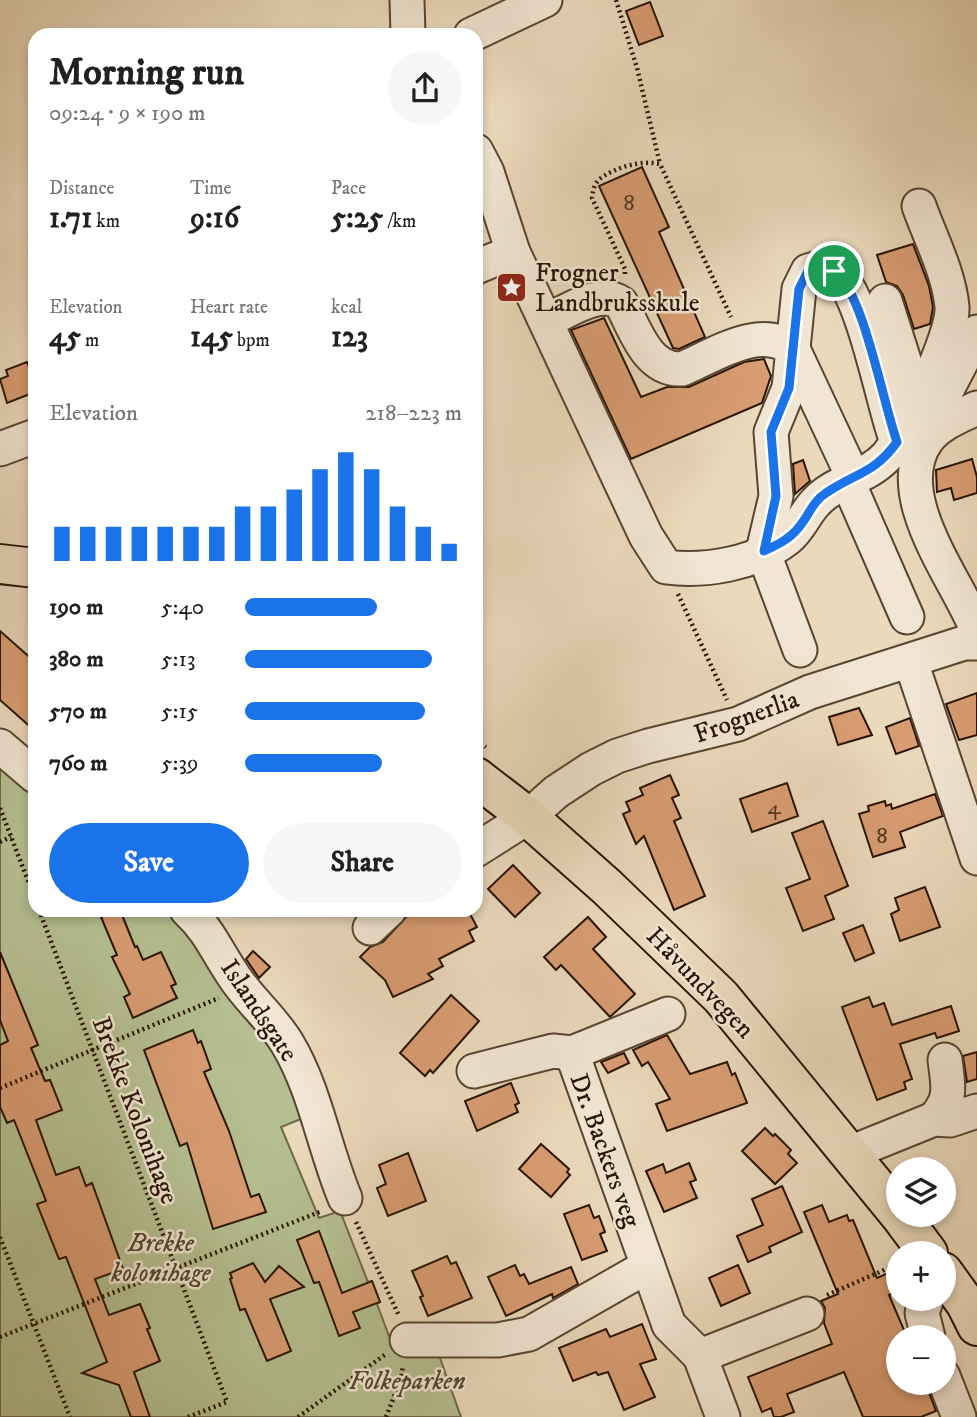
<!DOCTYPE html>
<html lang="en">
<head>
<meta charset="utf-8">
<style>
  :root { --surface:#fff; --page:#f6f6f6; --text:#202124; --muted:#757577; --accent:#1a73e8 }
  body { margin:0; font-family:"IM FELL DW Pica",serif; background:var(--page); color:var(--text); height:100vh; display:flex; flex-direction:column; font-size:26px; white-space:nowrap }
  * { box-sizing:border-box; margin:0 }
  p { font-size:23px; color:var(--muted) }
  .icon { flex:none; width:38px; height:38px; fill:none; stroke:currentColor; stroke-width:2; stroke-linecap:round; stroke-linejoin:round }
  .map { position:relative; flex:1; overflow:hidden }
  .panel { position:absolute; left:28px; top:28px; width:455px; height:889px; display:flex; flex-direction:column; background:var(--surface); border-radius:21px; box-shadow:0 4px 10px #0003 }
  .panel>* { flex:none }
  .fabs { position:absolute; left:886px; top:1157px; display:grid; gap:14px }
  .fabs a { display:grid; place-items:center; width:70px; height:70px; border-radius:50%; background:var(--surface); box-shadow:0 4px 10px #0003; font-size:35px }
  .pin { position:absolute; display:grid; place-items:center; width:60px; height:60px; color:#fff; margin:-30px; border:4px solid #fff; border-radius:50%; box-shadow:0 2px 7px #0007 }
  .round { display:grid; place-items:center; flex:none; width:74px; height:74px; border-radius:37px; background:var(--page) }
  .head { display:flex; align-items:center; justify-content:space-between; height:119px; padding:0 21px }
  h1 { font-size:38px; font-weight:800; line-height:52px }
  .metrics { display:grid; grid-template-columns:repeat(3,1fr); gap:10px; height:119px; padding:7px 21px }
  .metrics div { display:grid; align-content:center }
  .metrics b { font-size:30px; font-weight:800 }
  .metrics small { font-size:19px; font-weight:400 }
  .metrics p { font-size:19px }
  .chart { height:196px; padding:14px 21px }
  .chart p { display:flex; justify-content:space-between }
  .chart svg { width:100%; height:126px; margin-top:7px; stroke:var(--accent); stroke-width:6 }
  .cta { display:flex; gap:14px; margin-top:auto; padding:14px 21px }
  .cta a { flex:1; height:80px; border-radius:42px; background:var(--accent); color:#fff; font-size:28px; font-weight:800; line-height:80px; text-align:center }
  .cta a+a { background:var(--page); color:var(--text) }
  ul { padding:0 21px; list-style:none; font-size:23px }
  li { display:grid; grid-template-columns:112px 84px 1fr; align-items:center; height:52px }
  li i { height:18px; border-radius:9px; background:var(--accent) }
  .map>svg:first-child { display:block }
  .green { fill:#b5bf91; stroke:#6e6a4a; stroke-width:2 }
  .building { fill:#d89c72; stroke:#281403; stroke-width:2 }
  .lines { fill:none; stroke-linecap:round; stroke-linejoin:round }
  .minor-casing { stroke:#584531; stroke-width:37 }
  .major-casing { stroke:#281403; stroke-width:42 }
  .path { stroke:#281403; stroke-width:4.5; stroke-dasharray:2 3.5; stroke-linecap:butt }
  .minor { stroke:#f1e6d3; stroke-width:33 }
  .major { stroke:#ead9bb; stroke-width:38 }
  .route-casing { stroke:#fff; stroke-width:14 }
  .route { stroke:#1a73e8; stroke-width:9 }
  .labels { text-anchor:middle; stroke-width:5; stroke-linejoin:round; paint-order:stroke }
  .number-label { font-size:23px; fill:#54361f }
  .poi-label { font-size:26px; fill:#281403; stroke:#f1e6d3; text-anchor:start }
  .street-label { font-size:26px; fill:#281403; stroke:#f1e6d3 }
  .park-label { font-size:26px; font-style:italic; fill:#52472e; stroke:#f1e6d3 }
</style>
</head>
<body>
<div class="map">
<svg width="977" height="1417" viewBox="0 0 977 1417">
  <rect width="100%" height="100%" fill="#ead9bb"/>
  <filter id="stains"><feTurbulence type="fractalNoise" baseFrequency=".00286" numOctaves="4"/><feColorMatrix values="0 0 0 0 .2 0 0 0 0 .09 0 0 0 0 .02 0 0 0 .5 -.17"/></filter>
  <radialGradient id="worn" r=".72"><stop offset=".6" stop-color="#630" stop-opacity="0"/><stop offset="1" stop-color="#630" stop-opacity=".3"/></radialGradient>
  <path class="green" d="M 0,763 L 35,794 L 35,910 L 166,910 L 202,942 L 276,1044 L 306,1117 L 281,1127 L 319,1218 L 340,1211 L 368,1282 L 372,1281 L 380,1302 L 377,1304 L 392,1344 L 430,1330 L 461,1417 L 0,1417 Z"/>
  <g class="building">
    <path d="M 650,2 L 663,36 L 639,45 L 626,11 Z"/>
    <path d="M 642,167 L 669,227 L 659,232 L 705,337 L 679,349 L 673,348 L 599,186 Z"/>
    <path d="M 913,244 L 929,286 L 933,307 L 930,324 L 914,329 L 903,295 L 897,286 L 886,282 L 877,255 Z"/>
    <path d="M 604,318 L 641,397 L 667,387 L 689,387 L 744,362 L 764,359 L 771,376 L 762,403 L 631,459 L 571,330 Z"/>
    <path d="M 27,362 L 35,382 L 35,392 L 7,403 L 0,379 L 8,376 L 6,370 Z"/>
    <path d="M 972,459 L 977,477 L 977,493 L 954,500 L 951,488 L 937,492 L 936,470 Z"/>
    <path d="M 803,460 L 810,481 L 795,494 L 793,464 Z"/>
    <path d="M 0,631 L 35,662 L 35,731 L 0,700 Z"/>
    <path d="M 977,693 L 977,735 L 959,740 L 946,704 Z"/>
    <path d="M 859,708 L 872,735 L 838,745 L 829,717 Z"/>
    <path d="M 910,718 L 919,746 L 896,754 L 886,727 Z"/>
    <path d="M 670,775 L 679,795 L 672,798 L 681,818 L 674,821 L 705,896 L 674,910 L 644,836 L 636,844 L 623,814 L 630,811 L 626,802 L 643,795 L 640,788 Z"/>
    <path d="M 787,783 L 798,816 L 752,832 L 740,799 Z"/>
    <path d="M 935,794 L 943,816 L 900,832 L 905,847 L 873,857 L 859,814 L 869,811 L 868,806 L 885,801 L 886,806 L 891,804 L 892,809 Z"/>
    <path d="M 823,821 L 848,886 L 825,896 L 834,919 L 803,931 L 786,888 L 810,879 L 792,833 Z"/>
    <path d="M 513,865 L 540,893 L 515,917 L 488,889 Z"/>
    <path d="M 925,887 L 940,927 L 900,941 L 891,914 L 899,910 L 895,898 Z"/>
    <path d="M 120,910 L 135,947 L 137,946 L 143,960 L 161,952 L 176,984 L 171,986 L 177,998 L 133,1018 L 124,997 L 130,994 L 112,957 L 117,955 L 101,917 Z"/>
    <path d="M 420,910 L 468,910 L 477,927 L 469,931 L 474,941 L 439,959 L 443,966 L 428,974 L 433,979 L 393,997 L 385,980 L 360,957 L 370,947 L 383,942 L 407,916 Z"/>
    <path d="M 588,917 L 606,937 L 593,949 L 635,994 L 610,1017 L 561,965 L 556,970 L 544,957 Z"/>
    <path d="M 863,925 L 874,953 L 855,961 L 843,933 Z"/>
    <path d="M 253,951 L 270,967 L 259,978 L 246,959 Z"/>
    <path d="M 0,952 L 38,1045 L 31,1048 L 45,1081 L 50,1080 L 62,1110 L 36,1120 L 56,1175 L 79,1167 L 86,1186 L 92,1183 L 123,1269 L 95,1279 L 109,1315 L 140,1304 L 150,1328 L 147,1329 L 160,1361 L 134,1372 L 150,1417 L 131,1417 L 119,1385 L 82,1373 L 107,1362 L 66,1257 L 59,1259 L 37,1204 L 46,1201 L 14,1120 L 7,1123 L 0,1107 L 0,1045 L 8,1041 L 0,1020 Z"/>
    <path d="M 451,995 L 479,1021 L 433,1073 L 430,1070 L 425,1076 L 400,1053 Z"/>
    <path d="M 869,997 L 873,1007 L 884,1003 L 892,1025 L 951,1006 L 959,1031 L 937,1038 L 935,1033 L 900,1044 L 912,1079 L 904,1082 L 906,1089 L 877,1100 L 842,1007 Z"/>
    <path d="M 193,1030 L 198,1043 L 201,1041 L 211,1069 L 204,1072 L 229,1131 L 251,1197 L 259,1194 L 266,1212 L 213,1229 L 187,1143 L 180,1146 L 144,1050 Z"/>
    <path d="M 667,1035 L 690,1074 L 727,1062 L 732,1075 L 735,1073 L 747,1103 L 667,1131 L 656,1104 L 670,1099 L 648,1062 L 642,1066 L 633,1050 Z"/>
    <path d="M 977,1052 L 977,1079 L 967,1082 L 963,1056 Z"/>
    <path d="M 624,1053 L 629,1063 L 608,1073 L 601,1062 Z"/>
    <path d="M 511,1083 L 519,1103 L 515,1105 L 518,1112 L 477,1131 L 465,1101 Z"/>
    <path d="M 765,1128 L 773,1136 L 775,1134 L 791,1150 L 788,1154 L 797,1163 L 775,1184 L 742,1151 Z"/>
    <path d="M 541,1144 L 569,1169 L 567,1172 L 570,1175 L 551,1197 L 519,1169 Z"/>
    <path d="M 408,1153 L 426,1201 L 388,1216 L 377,1188 L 386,1184 L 379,1165 Z"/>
    <path d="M 689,1163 L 696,1180 L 690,1182 L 697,1198 L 664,1212 L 646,1171 L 663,1164 L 666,1173 Z"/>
    <path d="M 782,1186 L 802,1232 L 769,1247 L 771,1252 L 748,1262 L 737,1236 L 763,1225 L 752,1199 Z"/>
    <path d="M 589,1205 L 594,1218 L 599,1216 L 605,1232 L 600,1234 L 607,1251 L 582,1260 L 564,1214 Z"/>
    <path d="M 822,1205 L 829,1222 L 847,1215 L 849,1221 L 853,1220 L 877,1278 L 898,1269 L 898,1291 L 889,1295 L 907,1337 L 898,1337 L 898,1382 L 925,1382 L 936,1411 L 921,1417 L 863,1417 L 844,1372 L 787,1394 L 794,1412 L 781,1417 L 774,1417 L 771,1408 L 762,1412 L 748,1377 L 832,1344 L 824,1323 L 825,1308 L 821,1301 L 838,1294 L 804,1212 Z"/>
    <path d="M 319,1231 L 342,1293 L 372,1281 L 380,1302 L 353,1312 L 360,1328 L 339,1336 L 319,1282 L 314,1283 L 297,1240 Z"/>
    <path d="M 447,1256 L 451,1264 L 456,1262 L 472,1298 L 428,1316 L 420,1297 L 423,1296 L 412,1271 Z"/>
    <path d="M 253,1263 L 265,1282 L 279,1266 L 304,1287 L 270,1299 L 291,1351 L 267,1361 L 245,1309 L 240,1310 L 230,1279 L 232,1278 L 230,1273 Z"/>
    <path d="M 515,1265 L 520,1276 L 524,1274 L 529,1284 L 571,1267 L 578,1284 L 553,1298 L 552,1294 L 506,1316 L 488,1277 Z"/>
    <path d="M 738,1265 L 750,1293 L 721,1306 L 709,1278 Z"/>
    <path d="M 642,1324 L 656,1359 L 640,1364 L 655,1397 L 624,1410 L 608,1372 L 598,1375 L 596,1372 L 573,1381 L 559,1348 L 606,1329 L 610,1337 Z"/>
  </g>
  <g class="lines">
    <defs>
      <g id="minor">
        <path d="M 407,0 L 408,35"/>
        <path d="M 471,35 L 545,0"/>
        <path d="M 476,151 L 487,172 L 513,252 L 646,536 L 666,567 C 704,572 755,564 787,539 C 800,529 805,513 816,502 C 835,481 867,478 887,456 C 906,434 954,335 952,307 C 949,273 930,237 919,206"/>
        <path d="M 476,267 L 513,252"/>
        <path d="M 885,301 L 917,401"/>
        <path d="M 546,321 C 567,312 600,288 621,303 C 635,329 647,371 682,369 C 715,355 763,322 794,351 L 854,479"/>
        <path d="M 940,403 L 977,332"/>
        <path d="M 977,408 C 960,416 939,424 927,440 C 888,495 957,579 977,630"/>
        <path d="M 0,449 L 35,436"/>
        <path d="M 848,482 L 907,617"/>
        <path d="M 800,650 L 763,551 L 776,496 L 771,432 L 789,388 L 799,289 L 808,271 C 816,268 826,266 834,271 C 863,289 883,406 897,442"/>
        <path d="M 911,662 L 977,858"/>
        <path d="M 0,746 L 35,776"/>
        <path d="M 476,850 L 528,817 L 556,792 L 591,769 L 617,756 L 648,746 L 738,724 L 810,692 L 964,643 L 977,643"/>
        <path d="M 187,910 C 209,930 217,952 233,975 C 248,999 272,1018 287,1043 C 315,1089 324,1148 345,1198"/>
        <path d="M 370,928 L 389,910"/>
        <path d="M 668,1014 L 572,1053 L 669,1325 L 700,1356 L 723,1417"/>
        <path d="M 474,1071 L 553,1051 L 572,1053"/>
        <path d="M 934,1119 C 953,1098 948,1086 945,1060"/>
        <path d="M 850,1153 L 934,1119 L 950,1120 L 977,1111"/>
        <path d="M 927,1298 L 922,1313 L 928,1337"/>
        <path d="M 407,1340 L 498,1340 L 529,1334 L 648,1266"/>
        <path d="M 700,1356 L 807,1314"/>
        <path d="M 943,1376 L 959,1417"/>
      </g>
      <g id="major">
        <path d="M 0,564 L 35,568"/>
        <path d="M 476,777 L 528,817 L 607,887 L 721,997 L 898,1213"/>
        <path d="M 899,1214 L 928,1253"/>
        <path d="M 943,1272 L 966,1304 L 977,1326"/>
      </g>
    </defs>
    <use href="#minor" class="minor-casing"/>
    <use href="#major" class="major-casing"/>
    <g class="path">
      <path d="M 616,0 L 637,68 L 660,164"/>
      <path d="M 625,274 L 625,269 L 592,198 C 593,191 594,183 601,178 C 616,167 641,160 660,164 L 731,317"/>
      <path d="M 678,594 L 727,700"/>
      <path d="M 476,740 L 486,747"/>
      <path d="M 0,808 L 35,899"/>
      <path d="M 0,842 L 11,837"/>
      <path d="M 39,910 L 227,1402 L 188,1417"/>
      <path d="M 0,1088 L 219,998"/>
      <path d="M 356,1222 L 399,1316"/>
      <path d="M 0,1237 L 70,1417"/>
      <path d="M 827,1295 L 898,1264"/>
      <path d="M 0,1337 L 322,1211"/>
      <path d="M 298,1417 L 386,1354"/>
      <path d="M 386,1417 L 401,1379 L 403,1365"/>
    </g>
    <use href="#minor" class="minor"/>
    <use href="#major" class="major"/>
  </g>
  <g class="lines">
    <defs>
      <path id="route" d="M 816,268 C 824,268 830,268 837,274 C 864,296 883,403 897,442 C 874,474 855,473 826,493 C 813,501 809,515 799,527 C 790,539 777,545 764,551 L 776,496 L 771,432 L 789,388 L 799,289 L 808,271 Z"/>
    </defs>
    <use href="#route" class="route-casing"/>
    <use href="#route" class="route"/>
  </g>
  <defs>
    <symbol id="sight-square" viewBox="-11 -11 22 22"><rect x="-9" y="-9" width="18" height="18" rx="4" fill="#8f2418" stroke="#f1e6d3"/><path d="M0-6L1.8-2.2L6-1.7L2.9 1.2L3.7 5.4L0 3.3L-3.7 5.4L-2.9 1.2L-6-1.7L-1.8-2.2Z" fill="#fff"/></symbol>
  </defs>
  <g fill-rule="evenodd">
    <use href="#sight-square" x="494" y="270" width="35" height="35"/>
  </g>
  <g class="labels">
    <g class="number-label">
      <text x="629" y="210">8</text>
      <text x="774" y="814">4</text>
      <text x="882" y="843">8</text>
    </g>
    <g class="poi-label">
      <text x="535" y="281">Frogner<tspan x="535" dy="30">Landbruksskule</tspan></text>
    </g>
    <g class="street-label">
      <text transform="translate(746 716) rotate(-20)" y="9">Frognerlia</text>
      <text transform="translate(701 982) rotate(46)" y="9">Håvundvegen</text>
      <text transform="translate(260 1010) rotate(56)" y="9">Islandsgate</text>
      <text transform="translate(136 1110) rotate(69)" y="9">Brekke Kolonihage</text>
      <text transform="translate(606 1150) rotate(70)" y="9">Dr. Backers veg</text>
    </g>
    <g class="park-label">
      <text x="161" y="1251">Brekke<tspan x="161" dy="30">kolonihage</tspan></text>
      <text x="407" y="1389">Folkeparken</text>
    </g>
  </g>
  <rect width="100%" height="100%" filter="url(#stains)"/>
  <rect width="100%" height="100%" fill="url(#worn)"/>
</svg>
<div class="fabs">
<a><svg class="icon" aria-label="layers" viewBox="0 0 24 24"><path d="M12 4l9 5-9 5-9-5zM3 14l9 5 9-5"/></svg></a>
<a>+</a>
<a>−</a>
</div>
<div class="pin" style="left:834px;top:271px;background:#1e9e55"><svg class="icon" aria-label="arrive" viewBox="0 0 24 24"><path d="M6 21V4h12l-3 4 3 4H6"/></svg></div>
<section class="panel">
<div class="head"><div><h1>Morning run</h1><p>09:24 · 9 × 190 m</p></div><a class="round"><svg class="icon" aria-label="share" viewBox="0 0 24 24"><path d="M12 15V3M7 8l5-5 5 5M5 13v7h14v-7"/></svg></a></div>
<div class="metrics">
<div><p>Distance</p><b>1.71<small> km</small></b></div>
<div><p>Time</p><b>9:16</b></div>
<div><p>Pace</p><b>5:25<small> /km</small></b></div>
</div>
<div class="metrics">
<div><p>Elevation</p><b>45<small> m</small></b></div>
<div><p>Heart rate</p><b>145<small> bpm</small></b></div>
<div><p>kcal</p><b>123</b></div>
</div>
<div class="chart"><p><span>Elevation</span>218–223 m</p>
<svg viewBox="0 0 160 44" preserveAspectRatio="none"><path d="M5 44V32M15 44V32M25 44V32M35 44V32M45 44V32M55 44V32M65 44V32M75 44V25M85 44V25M95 44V19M105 44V12M115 44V6M125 44V12M135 44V25M145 44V32M155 44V38"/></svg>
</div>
<ul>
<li><b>190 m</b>5:40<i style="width:61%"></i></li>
<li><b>380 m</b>5:13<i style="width:86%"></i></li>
<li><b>570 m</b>5:15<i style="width:83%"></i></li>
<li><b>760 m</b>5:39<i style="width:63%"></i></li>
</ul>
<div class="cta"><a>Save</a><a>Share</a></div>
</section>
</div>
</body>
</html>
